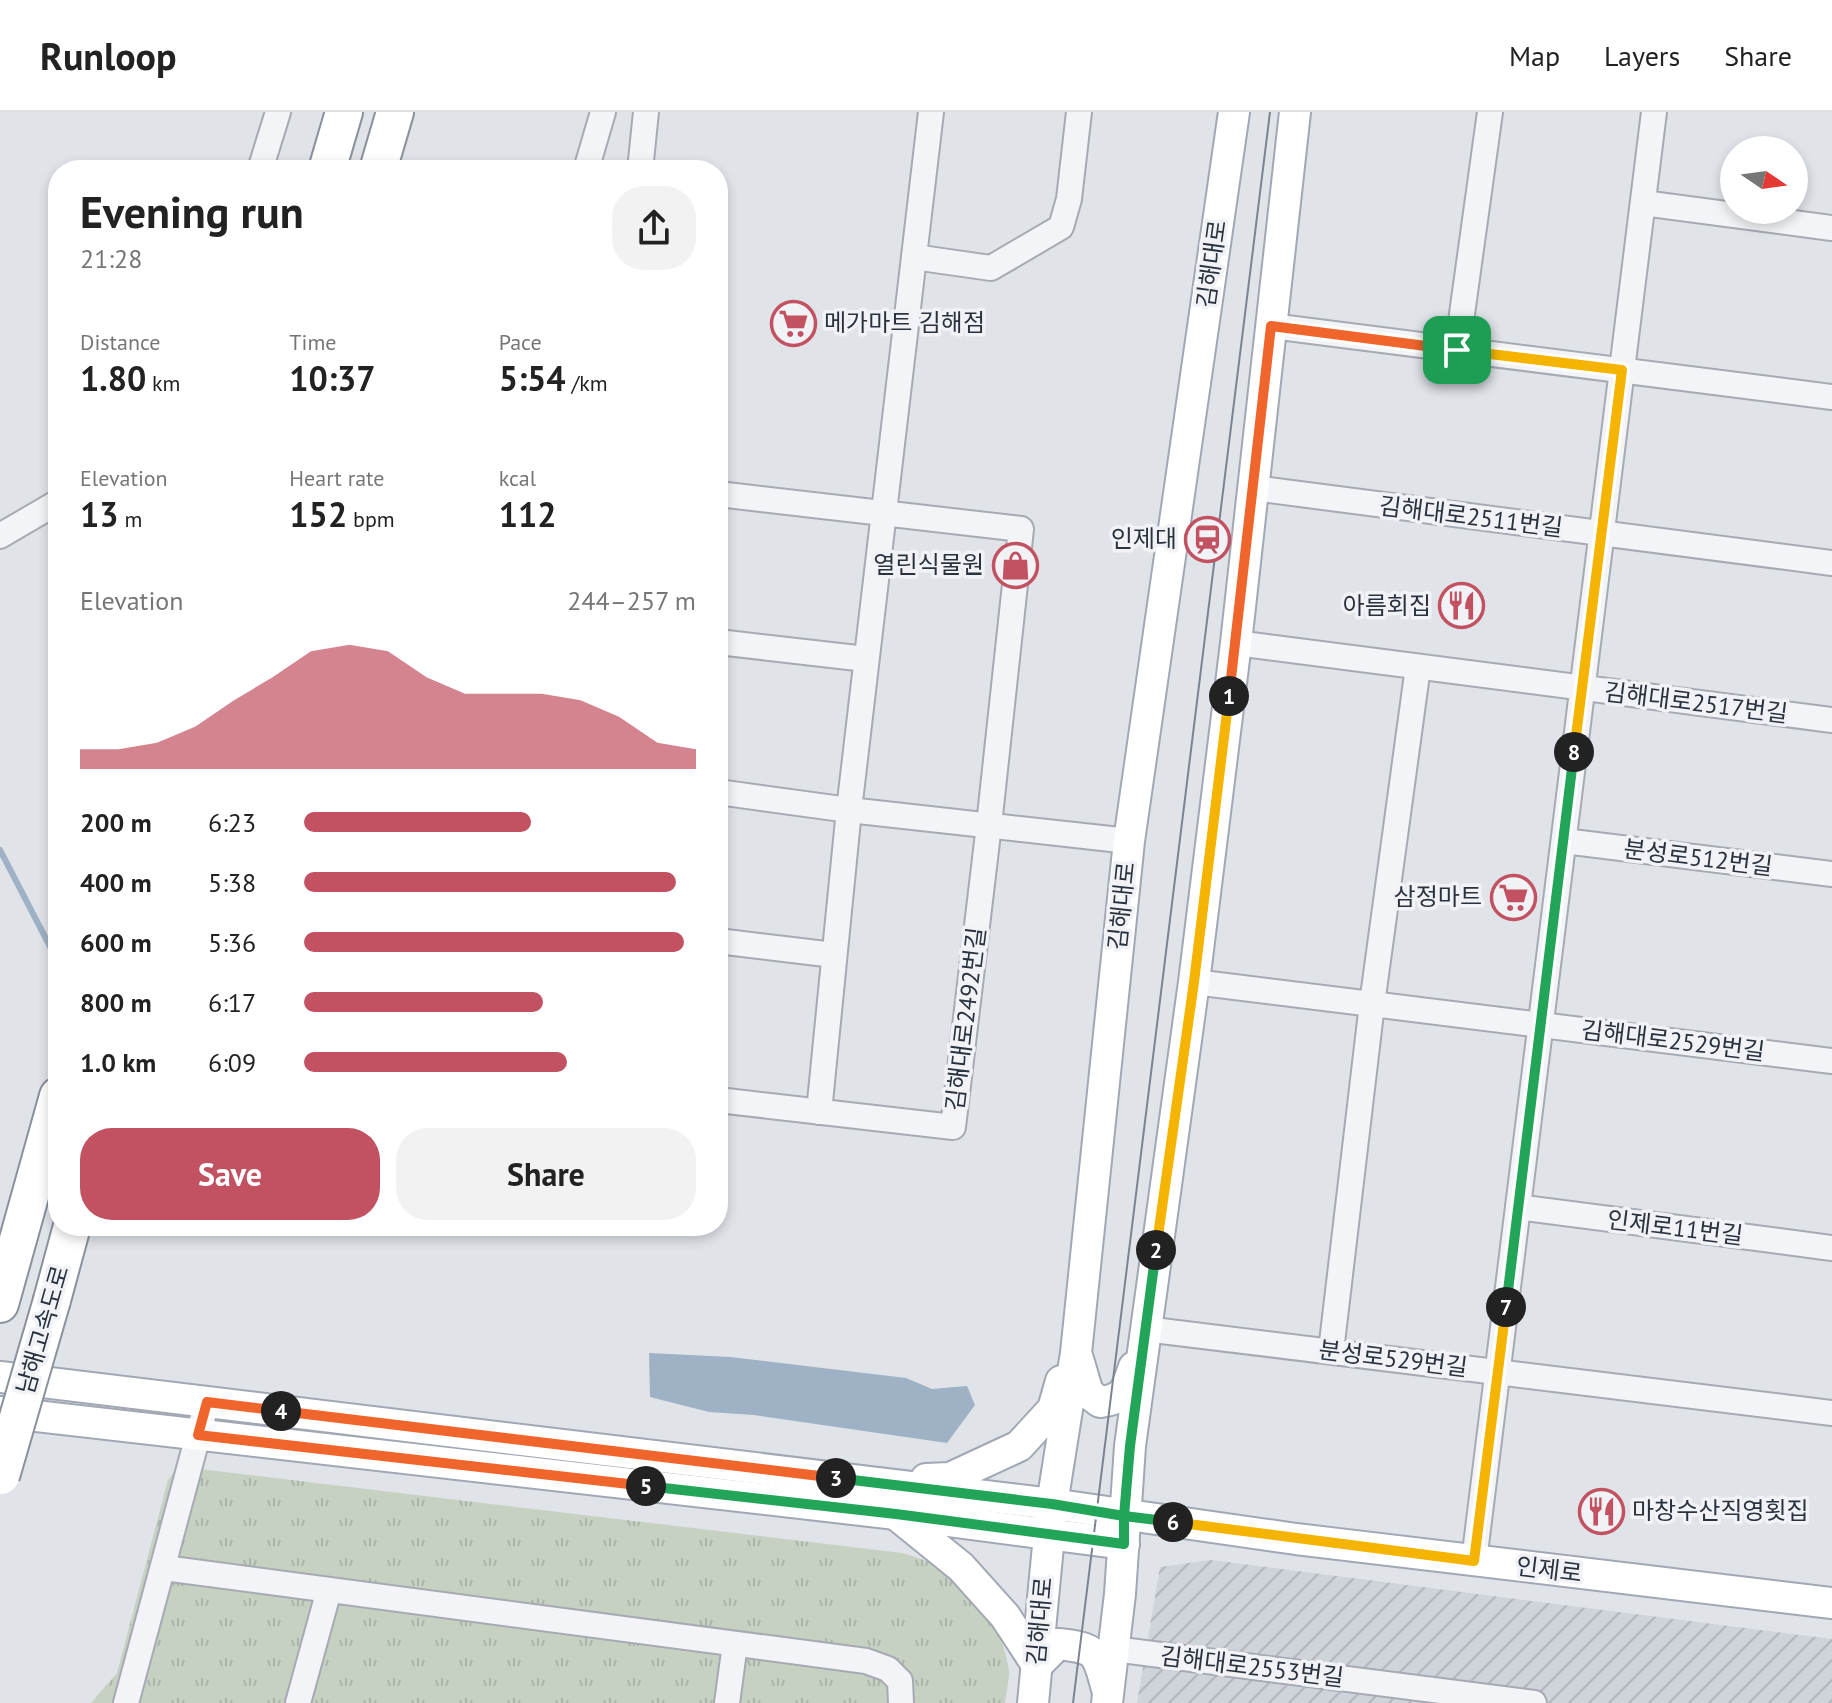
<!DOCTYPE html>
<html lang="en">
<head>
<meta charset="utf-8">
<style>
  :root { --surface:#fff; --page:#f2f2f2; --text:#222; --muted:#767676; --line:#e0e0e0; --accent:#c25161 }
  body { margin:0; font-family:"PT Sans","Noto Sans KR",sans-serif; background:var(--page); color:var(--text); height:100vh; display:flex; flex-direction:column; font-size:30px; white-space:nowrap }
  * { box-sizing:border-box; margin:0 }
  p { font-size:26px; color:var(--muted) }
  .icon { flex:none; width:44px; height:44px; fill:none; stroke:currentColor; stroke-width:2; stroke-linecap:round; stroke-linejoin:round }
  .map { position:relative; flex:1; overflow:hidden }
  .drawer { position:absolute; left:48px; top:48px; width:680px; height:1076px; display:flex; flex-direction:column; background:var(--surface); border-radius:32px; box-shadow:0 4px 12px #0003 }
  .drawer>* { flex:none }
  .needle { width:52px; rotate:103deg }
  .buttons { position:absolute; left:1720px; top:24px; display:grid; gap:16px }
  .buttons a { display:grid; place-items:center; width:88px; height:88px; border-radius:50%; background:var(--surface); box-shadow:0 4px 12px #0003; font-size:40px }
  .pin { position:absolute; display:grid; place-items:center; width:68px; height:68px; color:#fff; margin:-34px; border-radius:16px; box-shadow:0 4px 12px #0006 }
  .km { position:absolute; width:40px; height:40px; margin:-20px; border-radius:50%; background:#222; color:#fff; font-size:22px; line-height:40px; text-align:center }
  .round { display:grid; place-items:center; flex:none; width:84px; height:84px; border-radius:32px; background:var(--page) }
  .head { display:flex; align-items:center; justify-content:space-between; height:136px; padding:0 32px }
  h1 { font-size:44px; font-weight:700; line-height:60px }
  .stats { display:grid; grid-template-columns:repeat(3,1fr); gap:12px; height:136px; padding:8px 32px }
  .stats div { display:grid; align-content:center }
  .stats b { font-size:34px; font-weight:700 }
  .stats small { font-size:22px; font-weight:400 }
  .stats p { font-size:22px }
  .chart { height:224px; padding:16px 32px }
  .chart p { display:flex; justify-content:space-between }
  .chart svg { width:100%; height:144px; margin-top:8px; fill:var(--accent); opacity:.7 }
  .cta { display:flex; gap:16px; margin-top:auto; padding:16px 32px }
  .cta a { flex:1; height:92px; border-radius:32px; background:var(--accent); color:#fff; font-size:32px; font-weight:700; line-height:92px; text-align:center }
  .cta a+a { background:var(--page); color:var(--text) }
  ul { padding:0 32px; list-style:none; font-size:26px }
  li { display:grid; grid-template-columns:128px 96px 1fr; align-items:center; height:60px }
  li i { height:20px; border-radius:10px; background:var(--accent) }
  header { display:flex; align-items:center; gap:48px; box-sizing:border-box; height:112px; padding:0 40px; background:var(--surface); border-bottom:2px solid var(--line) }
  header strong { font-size:38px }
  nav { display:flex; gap:44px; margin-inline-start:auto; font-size:28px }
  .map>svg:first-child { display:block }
  .industrial { fill:url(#industrial-furrows) }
  .grass { fill:url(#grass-tufts) }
  .water { fill:#9fb1c5 }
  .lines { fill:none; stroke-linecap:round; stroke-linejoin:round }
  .stream { stroke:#9fb1c5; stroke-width:6 }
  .minor-casing { stroke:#a6aab2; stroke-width:28 }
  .major-casing { stroke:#a1a8b3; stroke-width:34 }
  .highway-casing { stroke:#89919d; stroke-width:40 }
  .minor { stroke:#f3f4f7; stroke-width:24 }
  .major { stroke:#fff; stroke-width:30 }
  .highway { stroke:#fff; stroke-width:36 }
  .tram { stroke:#7b8390; stroke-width:2 }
  .highway-bridge-casing { stroke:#89919d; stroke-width:40; stroke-linecap:butt }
  .highway-bridge { stroke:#fff; stroke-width:36 }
  .split-1-casing { stroke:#fff; stroke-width:16 }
  .split-2-casing { stroke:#fff; stroke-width:16 }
  .split-3-casing { stroke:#fff; stroke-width:16 }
  .split-4-casing { stroke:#fff; stroke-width:16 }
  .split-5-casing { stroke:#fff; stroke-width:16 }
  .split-6-casing { stroke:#fff; stroke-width:16 }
  .split-7-casing { stroke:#fff; stroke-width:16 }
  .split-8-casing { stroke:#fff; stroke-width:16 }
  .split-9-casing { stroke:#fff; stroke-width:16 }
  .split-1 { stroke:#f0652b; stroke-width:10 }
  .split-2 { stroke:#f5b400; stroke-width:10 }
  .split-3 { stroke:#22a559; stroke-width:10 }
  .split-4 { stroke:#f0652b; stroke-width:10 }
  .split-5 { stroke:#f0652b; stroke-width:10 }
  .split-6 { stroke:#22a559; stroke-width:10 }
  .split-7 { stroke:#f5b400; stroke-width:10 }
  .split-8 { stroke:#22a559; stroke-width:10 }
  .split-9 { stroke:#f5b400; stroke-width:10 }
  .labels { text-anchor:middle; stroke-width:7; stroke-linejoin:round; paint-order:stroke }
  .street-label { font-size:24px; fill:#2a323e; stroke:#f0f2f6 }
  .poi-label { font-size:24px; fill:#2a323e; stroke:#f0f2f6; text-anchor:end }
</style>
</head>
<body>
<header>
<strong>Runloop</strong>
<nav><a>Map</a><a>Layers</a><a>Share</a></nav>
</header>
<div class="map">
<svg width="1832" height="1591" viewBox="0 0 1832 1591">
  <defs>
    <pattern id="industrial-furrows" width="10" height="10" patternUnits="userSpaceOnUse" patternTransform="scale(2)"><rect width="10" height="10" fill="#cfd3da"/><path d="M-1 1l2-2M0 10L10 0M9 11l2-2" fill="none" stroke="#b2b6bc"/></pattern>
    <pattern id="grass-tufts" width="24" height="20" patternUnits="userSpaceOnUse" patternTransform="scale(2)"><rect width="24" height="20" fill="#c6d1c2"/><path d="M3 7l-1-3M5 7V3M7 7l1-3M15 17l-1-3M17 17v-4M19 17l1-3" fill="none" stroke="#aab4a8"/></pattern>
  </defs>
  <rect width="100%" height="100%" fill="#e0e3e8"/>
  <path class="industrial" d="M 1210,1448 L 1832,1527 L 1832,1591 L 1137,1591 L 1160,1455 Z"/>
  <g class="grass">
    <path d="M 199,1357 L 902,1441 C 923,1447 945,1455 964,1468 C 986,1482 1007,1535 1009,1560 C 1009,1570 1006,1581 1005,1591 L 130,1591 Z"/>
    <path d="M 174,1360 L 181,1361 L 121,1591 L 91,1591 L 117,1561 L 168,1368 Z"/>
  </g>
  <path class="water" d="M 649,1241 L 730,1245 L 906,1266 L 932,1277 L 967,1274 L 975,1293 L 947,1331 L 754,1303 L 709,1300 L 650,1285 Z"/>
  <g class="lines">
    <path class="stream" d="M 0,738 L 58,850"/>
    <defs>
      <g id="minor">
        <path d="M 931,0 L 849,698 L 1129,729"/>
        <path d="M 260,58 L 278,0"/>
        <path d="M 586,58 L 603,0"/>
        <path d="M 640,58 L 646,0"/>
        <path d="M 1643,91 L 1832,116"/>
        <path d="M 914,145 L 991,156 L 1061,115 L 1069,87 L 1079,0"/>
        <path d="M 1271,214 L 1832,285"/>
        <path d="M 1457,238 L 1490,0"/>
        <path d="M 1253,376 L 1832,451"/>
        <path d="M 718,382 L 1021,417 L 989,713 L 953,1015 L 718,988"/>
        <path d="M 0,424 L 58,390"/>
        <path d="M 718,530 L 866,547"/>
        <path d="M 1236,531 L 1832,608"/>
        <path d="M 718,680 L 849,698 L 819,1000"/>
        <path d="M 1564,729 L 1832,762"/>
        <path d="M 718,829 L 834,843"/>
        <path d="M 1194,870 L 1832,949"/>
        <path d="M 1518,1095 L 1832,1136"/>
        <path d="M 1145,1217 L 1832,1301"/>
        <path d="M 1331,1239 L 1372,892 L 1418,555"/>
        <path d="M 1474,1449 L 1654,0"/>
        <path d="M 164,1456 L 866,1549 L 888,1557 L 900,1569 L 901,1591"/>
        <path d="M 1114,1537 L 1534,1591"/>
        <path d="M 126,1591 L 207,1290"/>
        <path d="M 298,1591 L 329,1478"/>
        <path d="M 727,1591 L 735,1532"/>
      </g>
      <g id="major">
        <path d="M 1078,1247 L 1088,1281 L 1100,1290 C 1126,1287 1126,1277 1134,1255"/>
        <path d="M 0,1265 L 1052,1392 L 1296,1427 L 1832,1491"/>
        <path d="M 0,1300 L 896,1402 L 1124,1432"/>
        <path d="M 926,1367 L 950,1366 L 1019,1334 L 1053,1297 L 1061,1269"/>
        <path d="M 898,1404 L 961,1455 L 1005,1504 L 1037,1553 L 1058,1532 C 1097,1536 1097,1540 1107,1577"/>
        <path d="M 1033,1591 L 1052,1392 L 1076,1241 L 1129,729 L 1234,0"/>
        <path d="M 1107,1591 L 1120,1482 L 1130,1334 L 1194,870 L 1236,531 L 1295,0"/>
      </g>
      <g id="highway">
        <path d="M 327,58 L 344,0"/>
        <path d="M 378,58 L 395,0"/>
        <path d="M 52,1188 L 72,1114"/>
        <path d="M 0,1192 L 58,984"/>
      </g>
    </defs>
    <use href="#minor" class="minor-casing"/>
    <use href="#major" class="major-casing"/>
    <use href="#highway" class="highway-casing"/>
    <use href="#minor" class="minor"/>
    <use href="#major" class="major"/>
    <use href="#highway" class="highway"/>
    <path class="tram" d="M 1073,1591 L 1270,0"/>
    <defs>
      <path id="highway-bridge" d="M 1,1364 L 52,1188"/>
    </defs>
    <use href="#highway-bridge" class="highway-bridge-casing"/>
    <use href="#highway-bridge" class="highway-bridge"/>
  </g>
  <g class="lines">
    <defs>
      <path id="split-1" d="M 1229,584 L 1271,214 L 1457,238"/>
      <path id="split-2" d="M 1156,1138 L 1194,870 L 1229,584"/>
      <path id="split-3" d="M 836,1366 L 1052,1392 L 1124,1404 L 1130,1334 L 1156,1138"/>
      <path id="split-4" d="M 281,1299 L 836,1366"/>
      <path id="split-5" d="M 281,1299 L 207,1290 L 198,1323 L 646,1374"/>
      <path id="split-6" d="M 646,1374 L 896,1402 L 1124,1432 L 1124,1404 L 1173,1410"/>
      <path id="split-7" d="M 1173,1410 L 1474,1449 L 1506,1195"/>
      <path id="split-8" d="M 1506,1195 L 1574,640"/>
      <path id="split-9" d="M 1457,238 L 1622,258 L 1574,640"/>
    </defs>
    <use href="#split-1" class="split-1-casing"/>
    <use href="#split-2" class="split-2-casing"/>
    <use href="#split-3" class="split-3-casing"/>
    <use href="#split-4" class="split-4-casing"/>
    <use href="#split-5" class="split-5-casing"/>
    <use href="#split-6" class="split-6-casing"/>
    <use href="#split-7" class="split-7-casing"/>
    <use href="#split-8" class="split-8-casing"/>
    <use href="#split-9" class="split-9-casing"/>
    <use href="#split-1" class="split-1"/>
    <use href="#split-2" class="split-2"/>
    <use href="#split-3" class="split-3"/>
    <use href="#split-4" class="split-4"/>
    <use href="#split-5" class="split-5"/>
    <use href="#split-6" class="split-6"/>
    <use href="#split-7" class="split-7"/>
    <use href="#split-8" class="split-8"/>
    <use href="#split-9" class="split-9"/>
  </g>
  <defs>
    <symbol id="supermarket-ring" viewBox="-11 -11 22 22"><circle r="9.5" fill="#f0f2f6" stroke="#c25161" stroke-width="1.5"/><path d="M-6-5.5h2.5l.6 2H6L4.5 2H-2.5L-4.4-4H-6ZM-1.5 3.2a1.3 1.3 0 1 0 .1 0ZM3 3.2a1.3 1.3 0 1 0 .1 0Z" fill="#c25161"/></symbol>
    <symbol id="station-ring" viewBox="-11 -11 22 22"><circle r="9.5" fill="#f0f2f6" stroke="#c25161" stroke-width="1.5"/><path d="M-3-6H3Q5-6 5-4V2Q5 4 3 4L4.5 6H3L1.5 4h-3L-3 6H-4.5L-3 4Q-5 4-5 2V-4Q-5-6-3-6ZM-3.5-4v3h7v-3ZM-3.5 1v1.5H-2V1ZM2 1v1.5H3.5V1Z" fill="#c25161"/></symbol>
    <symbol id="shop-ring" viewBox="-11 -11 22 22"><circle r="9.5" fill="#f0f2f6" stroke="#c25161" stroke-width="1.5"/><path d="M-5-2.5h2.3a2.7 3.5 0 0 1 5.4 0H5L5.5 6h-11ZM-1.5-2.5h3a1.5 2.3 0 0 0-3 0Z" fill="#c25161"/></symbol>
    <symbol id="restaurant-ring" viewBox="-11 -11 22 22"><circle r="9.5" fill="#f0f2f6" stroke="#c25161" stroke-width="1.5"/><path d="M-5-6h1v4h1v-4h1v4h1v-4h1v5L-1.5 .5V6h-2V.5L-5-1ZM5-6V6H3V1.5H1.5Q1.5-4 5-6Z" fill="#c25161"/></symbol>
  </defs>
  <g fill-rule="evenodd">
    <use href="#supermarket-ring" x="768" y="186" width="51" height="51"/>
    <use href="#station-ring" x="1182" y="402" width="51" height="51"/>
    <use href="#shop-ring" x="990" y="428" width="51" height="51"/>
    <use href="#restaurant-ring" x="1436" y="468" width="51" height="51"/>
    <use href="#supermarket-ring" x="1488" y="760" width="51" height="51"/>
    <use href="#restaurant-ring" x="1576" y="1374" width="51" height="51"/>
  </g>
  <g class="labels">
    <g class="street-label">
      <text transform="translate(1212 152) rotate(-82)" y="8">김해대로</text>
      <text transform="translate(1471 405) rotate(7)" y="8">김해대로2511번길</text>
      <text transform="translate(1696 591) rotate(7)" y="8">김해대로2517번길</text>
      <text transform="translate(1698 746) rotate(7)" y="8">분성로512번길</text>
      <text transform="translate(1122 794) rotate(-84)" y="8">김해대로</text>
      <text transform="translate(966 907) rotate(-83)" y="8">김해대로2492번길</text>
      <text transform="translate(1673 929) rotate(7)" y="8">김해대로2529번길</text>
      <text transform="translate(1675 1116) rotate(7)" y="8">인제로11번길</text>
      <text transform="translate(43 1218) rotate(-74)" y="8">남해고속도로</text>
      <text transform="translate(1393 1247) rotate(7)" y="8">분성로529번길</text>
      <text transform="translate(1549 1458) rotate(7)" y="8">인제로</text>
      <text transform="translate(1040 1509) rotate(-85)" y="8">김해대로</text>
      <text transform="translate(1252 1555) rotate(7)" y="8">김해대로2553번길</text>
    </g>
    <g class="poi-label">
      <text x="824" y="219" text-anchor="start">메가마트 김해점</text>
      <text x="1177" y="435">인제대</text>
      <text x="984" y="461">열린식물원</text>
      <text x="1431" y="502">아름회집</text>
      <text x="1482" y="793">삼정마트</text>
      <text x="1632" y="1407" text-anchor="start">마창수산직영횟집</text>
    </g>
  </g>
</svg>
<div class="buttons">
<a><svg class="needle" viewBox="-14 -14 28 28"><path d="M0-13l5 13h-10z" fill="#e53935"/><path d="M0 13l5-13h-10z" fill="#767676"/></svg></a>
</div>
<div class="pin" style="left:1457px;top:238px;background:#1e9e55"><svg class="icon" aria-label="arrive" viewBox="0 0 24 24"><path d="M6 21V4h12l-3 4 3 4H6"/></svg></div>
<b class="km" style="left:1229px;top:584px">1</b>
<b class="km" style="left:1156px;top:1138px">2</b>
<b class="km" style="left:836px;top:1366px">3</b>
<b class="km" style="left:281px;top:1299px">4</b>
<b class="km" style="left:646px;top:1374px">5</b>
<b class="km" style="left:1173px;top:1410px">6</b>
<b class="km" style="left:1506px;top:1195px">7</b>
<b class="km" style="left:1574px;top:640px">8</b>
<section class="drawer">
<div class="head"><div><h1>Evening run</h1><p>21:28</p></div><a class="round"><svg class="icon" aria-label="share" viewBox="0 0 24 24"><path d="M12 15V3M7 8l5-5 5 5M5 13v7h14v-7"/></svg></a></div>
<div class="stats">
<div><p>Distance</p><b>1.80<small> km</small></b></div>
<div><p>Time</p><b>10:37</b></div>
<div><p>Pace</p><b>5:54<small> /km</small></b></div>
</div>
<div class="stats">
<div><p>Elevation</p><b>13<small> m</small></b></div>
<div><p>Heart rate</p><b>152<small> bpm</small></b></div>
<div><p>kcal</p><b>112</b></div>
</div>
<div class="chart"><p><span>Elevation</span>244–257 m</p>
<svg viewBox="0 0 160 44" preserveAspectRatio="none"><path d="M0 44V38L10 38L20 36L30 31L40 23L50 16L60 8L70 6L80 8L90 16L100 21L110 21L120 21L130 23L140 28L150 36L160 38V44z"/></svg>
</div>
<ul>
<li><b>200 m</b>6:23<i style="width:58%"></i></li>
<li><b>400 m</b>5:38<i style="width:95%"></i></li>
<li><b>600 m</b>5:36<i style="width:97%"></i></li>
<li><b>800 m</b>6:17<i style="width:61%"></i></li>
<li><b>1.0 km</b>6:09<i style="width:67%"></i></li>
</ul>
<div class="cta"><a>Save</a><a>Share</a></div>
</section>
</div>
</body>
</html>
